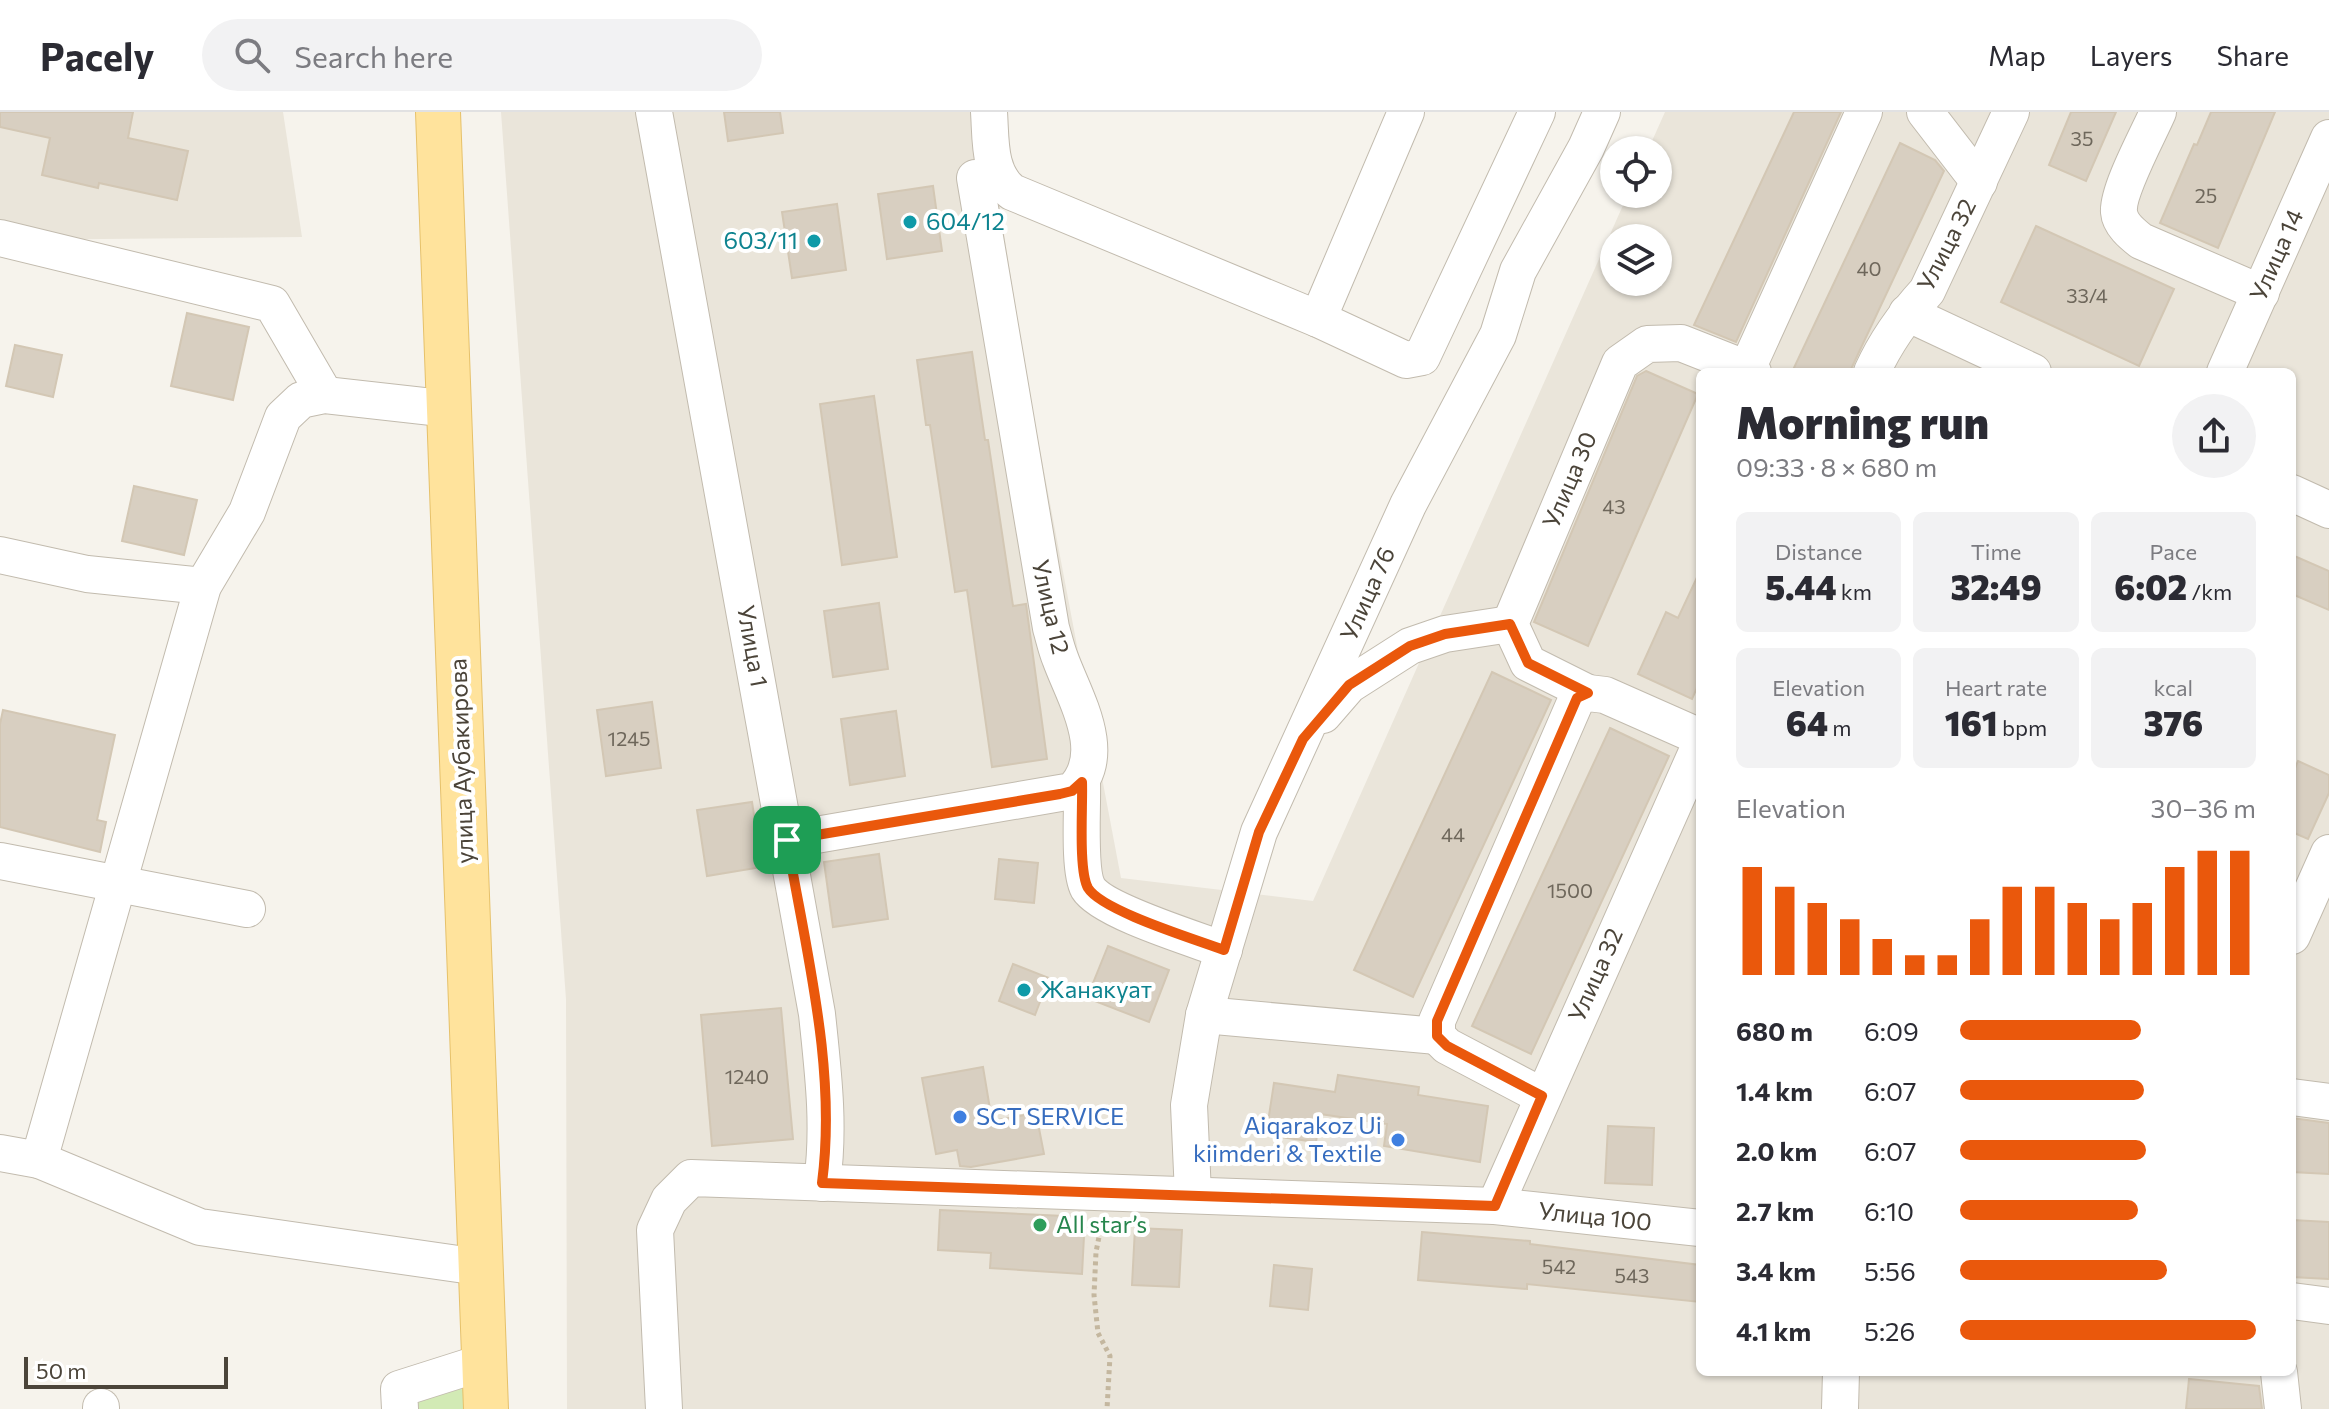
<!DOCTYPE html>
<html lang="en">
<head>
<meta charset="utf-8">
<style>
  :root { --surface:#fff; --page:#f2f2f3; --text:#2b2b33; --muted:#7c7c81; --line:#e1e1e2; --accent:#ea580c }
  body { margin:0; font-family:Commissioner,sans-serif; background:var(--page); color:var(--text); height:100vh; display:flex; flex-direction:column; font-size:30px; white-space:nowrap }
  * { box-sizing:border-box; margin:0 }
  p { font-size:26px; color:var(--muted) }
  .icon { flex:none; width:44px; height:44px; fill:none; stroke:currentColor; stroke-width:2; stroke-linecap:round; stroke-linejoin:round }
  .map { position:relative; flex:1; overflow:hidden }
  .details { position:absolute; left:1696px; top:256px; width:600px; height:1008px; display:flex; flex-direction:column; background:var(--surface); border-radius:12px; box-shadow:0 2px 6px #0004 }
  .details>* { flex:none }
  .controls { position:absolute; left:1600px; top:24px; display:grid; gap:16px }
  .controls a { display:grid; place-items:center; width:72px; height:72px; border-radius:50%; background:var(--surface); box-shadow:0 2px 6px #0004; font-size:40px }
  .scale { position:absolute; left:24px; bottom:20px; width:204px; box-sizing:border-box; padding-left:8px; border:4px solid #4b4439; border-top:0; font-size:22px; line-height:28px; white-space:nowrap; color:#4b4439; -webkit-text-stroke:6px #fff; paint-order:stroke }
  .pin { position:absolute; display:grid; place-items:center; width:68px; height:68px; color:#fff; margin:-34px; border-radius:16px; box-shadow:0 4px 12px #0006 }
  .round { display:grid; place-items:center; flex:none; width:84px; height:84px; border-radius:42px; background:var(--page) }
  .headline { display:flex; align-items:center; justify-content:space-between; height:136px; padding:0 40px }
  h1 { font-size:44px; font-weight:800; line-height:60px }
  .stats { display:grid; grid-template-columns:repeat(3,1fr); gap:12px; height:136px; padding:8px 40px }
  .stats div { display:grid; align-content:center; border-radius:12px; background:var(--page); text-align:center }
  .stats b { font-size:34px; font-weight:800 }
  .stats small { font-size:22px; font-weight:400 }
  .stats p { font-size:22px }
  .chart { height:224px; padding:16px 40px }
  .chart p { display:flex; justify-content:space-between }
  .chart svg { width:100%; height:144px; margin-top:8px; stroke:var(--accent); stroke-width:6 }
  ul { padding:0 40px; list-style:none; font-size:26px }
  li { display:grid; grid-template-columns:128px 96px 1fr; align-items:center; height:60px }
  li i { height:20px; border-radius:10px; background:var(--accent) }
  header { display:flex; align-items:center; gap:48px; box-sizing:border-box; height:112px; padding:0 40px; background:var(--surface); border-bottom:2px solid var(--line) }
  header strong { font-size:38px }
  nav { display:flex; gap:44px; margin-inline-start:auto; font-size:28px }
  .search { width:560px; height:72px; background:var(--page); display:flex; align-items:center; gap:20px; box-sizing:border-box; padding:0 28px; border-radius:44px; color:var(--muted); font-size:30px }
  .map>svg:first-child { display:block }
  .residential { fill:#eae5da; fill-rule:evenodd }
  .green { fill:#d2eab5 }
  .parking { fill:#e5e3e0 }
  .building { fill:#d8cfc1; stroke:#d3c7b4; stroke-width:2 }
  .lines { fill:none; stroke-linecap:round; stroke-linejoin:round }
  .minor-casing { stroke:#c2bbae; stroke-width:38 }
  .major-casing { stroke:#e6c16a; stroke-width:46 }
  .path { stroke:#c4b79f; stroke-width:5; stroke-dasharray:4 4; stroke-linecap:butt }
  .minor { stroke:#fff; stroke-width:36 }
  .major { stroke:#ffe39c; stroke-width:44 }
  .route-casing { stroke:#fff; stroke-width:16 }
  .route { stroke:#ea580c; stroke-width:10 }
  .culture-dot { fill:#0f9aa8; stroke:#fff; stroke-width:3 }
  .shop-dot { fill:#3f7fe0; stroke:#fff; stroke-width:3 }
  .leisure-dot { fill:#2e9e5b; stroke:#fff; stroke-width:3 }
  .labels { text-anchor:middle; stroke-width:8; stroke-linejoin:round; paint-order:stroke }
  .number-label { font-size:20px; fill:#6e675b }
  .culture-label { font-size:24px; fill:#0d838f; stroke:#fff; text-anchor:start }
  .street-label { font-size:24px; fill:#4b4439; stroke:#fff }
  .shop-label { font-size:24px; fill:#366cbe; stroke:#fff; text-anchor:start }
  .leisure-label { font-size:24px; fill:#27864d; stroke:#fff; text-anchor:start }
</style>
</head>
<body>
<header>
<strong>Pacely</strong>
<div class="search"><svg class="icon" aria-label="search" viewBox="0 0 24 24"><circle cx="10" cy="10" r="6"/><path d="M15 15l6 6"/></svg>Search here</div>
<nav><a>Map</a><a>Layers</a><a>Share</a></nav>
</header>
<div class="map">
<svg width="2329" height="1297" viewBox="0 0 2329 1297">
  <rect width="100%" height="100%" fill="#f6f3ec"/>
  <g class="residential">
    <path d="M 0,0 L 283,0 L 302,125 L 0,128 Z"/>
    <path d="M 501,0 L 985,0 L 1028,275 L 1121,766 L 1313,789 L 1628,82 L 1658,82 L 1658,38 L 1648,38 L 1665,0 L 2329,0 L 2329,1297 L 567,1297 L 566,887 ZM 1614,126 L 1658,126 L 1658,170 L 1614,170 ZM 1700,260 L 2292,260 L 2292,1260 L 1700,1260 Z"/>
  </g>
  <path class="green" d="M 467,1276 L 468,1297 L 412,1297 L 413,1283 Z"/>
  <path class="parking" d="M 1332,1017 L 1378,1023 L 1374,1053 L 1328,1047 Z"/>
  <g class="building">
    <path d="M 0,0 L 133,0 L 128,26 L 188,39 L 177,88 L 99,71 L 98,76 L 42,63 L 50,26 L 0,15 Z"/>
    <path d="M 724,0 L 780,0 L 783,21 L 728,29 Z"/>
    <path d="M 1794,0 L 1841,0 L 1736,230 L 1694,213 Z"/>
    <path d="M 2071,0 L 2116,0 L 2086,69 L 2049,53 Z"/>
    <path d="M 2211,0 L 2275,0 L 2218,136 L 2160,111 L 2194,32 L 2197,33 Z"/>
    <path d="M 1900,31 L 1935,48 L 1944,59 L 1852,255 L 1850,260 L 1792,260 Z"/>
    <path d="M 933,74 L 942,139 L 887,147 L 878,82 Z"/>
    <path d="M 837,92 L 846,158 L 792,166 L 782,100 Z"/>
    <path d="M 2036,114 L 2174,177 L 2139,254 L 2001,190 Z"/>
    <path d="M 187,201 L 249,215 L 233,288 L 171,274 Z"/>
    <path d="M 15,233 L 62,243 L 53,285 L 6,274 Z"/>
    <path d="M 972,240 L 985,328 L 988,328 L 1013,494 L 1026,492 L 1047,647 L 992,655 L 967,478 L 955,480 L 930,313 L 926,313 L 917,248 Z"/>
    <path d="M 1646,259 L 1698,282 L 1588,534 L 1534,510 L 1637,264 Z"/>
    <path d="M 874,284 L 897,445 L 842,453 L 820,292 Z"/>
    <path d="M 134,374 L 197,388 L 184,443 L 122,429 Z"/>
    <path d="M 2292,443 L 2329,459 L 2329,498 L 2292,482 Z"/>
    <path d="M 1700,459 L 1700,569 L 1692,587 L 1638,562 L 1666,500 L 1678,506 Z"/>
    <path d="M 879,491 L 888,557 L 833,565 L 824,499 Z"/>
    <path d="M 1492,560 L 1551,588 L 1413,885 L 1354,858 Z"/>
    <path d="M 652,590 L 661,656 L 606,664 L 597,598 Z"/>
    <path d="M 3,598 L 115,623 L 97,708 L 106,710 L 100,740 L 0,715 L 0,612 Z"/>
    <path d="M 896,599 L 905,664 L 850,673 L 841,607 Z"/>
    <path d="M 1610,616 L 1669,644 L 1531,942 L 1472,914 Z"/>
    <path d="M 2298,649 L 2329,663 L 2329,681 L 2308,727 L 2292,720 L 2292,663 Z"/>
    <path d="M 752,690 L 762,755 L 707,764 L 697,698 Z"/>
    <path d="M 879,742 L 888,807 L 833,815 L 824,750 Z"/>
    <path d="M 999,747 L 1038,751 L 1034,791 L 995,787 Z"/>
    <path d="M 1108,834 L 1169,858 L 1149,910 L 1087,886 Z"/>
    <path d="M 1013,852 L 1049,866 L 1035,903 L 999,889 Z"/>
    <path d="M 781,896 L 793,1027 L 712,1034 L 701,903 Z"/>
    <path d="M 983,955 L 992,1009 L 1036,1001 L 1044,1042 L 971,1055 L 960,1054 L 957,1038 L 936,1042 L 922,966 Z"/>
    <path d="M 1338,963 L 1419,975 L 1418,983 L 1488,994 L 1480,1050 L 1384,1034 L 1387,1012 L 1320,1002 L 1316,1030 L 1266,1023 L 1274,971 L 1335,980 Z"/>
    <path d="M 2292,1006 L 2329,1011 L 2329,1062 L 2292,1060 Z"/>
    <path d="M 1608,1014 L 1654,1016 L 1652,1073 L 1605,1071 Z"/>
    <path d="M 940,1098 L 1085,1105 L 1082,1162 L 990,1156 L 991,1141 L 938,1138 Z"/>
    <path d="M 2292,1108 L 2329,1110 L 2329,1167 L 2292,1165 Z"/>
    <path d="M 1135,1116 L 1182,1118 L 1179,1175 L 1132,1173 Z"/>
    <path d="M 1422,1120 L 1530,1129 L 1530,1132 L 1700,1153 L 1700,1190 L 1527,1172 L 1527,1177 L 1418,1168 Z"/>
    <path d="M 1274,1153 L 1312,1157 L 1308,1198 L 1270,1194 Z"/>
    <path d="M 2189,1267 L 2259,1274 L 2262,1297 L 2186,1297 Z"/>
  </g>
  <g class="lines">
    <defs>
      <g id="minor">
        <path d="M 654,0 L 817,902 C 823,960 830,1014 822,1071"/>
        <path d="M 989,0 C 991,28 988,61 1012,80 L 1318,207 L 1406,248 L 1422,245 L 1537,0"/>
        <path d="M 1925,0 L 1979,70"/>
        <path d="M 2158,0 C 2149,21 2117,79 2119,100 C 2120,112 2132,122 2141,129 L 2261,181"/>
        <path d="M 0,126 L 272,192 L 325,283"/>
        <path d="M 1907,201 L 2033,260"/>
        <path d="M 1318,207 L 1406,0"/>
        <path d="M 1753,260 L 1747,257 L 1864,0"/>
        <path d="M 1872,260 C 1886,229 1904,204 1927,179 L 2011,0"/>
        <path d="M 2225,260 L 2329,26"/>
        <path d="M 2292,381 L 2329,398"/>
        <path d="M 0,443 L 87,462 L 203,474"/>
        <path d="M 1588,581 L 1528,551 L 1510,512 L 1620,251 L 1647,232 L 1681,231 L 1747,257"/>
        <path d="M 1323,603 L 1349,573 L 1410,534 L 1445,522 L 1510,512"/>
        <path d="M 1082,670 C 1083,692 1078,758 1088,776 C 1102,799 1195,827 1224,838"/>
        <path d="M 787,728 L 1072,679 C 1111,643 1074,585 1060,546 C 1056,536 1054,526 1051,516 L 975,66"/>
        <path d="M 0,749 L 247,797"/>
        <path d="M 2292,824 L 2329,741"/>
        <path d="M 1204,903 L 1437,924"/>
        <path d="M 1542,984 L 1447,934 L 1437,924 L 1437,909 L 1577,586 L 1588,581 L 1605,583 L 1700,625"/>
        <path d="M 2292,985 L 2329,990"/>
        <path d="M 0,1041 L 39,1048 L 203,474 L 247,400 L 283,305 L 301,288 L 325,283 L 450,297"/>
        <path d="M 39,1048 L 200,1115 L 479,1155"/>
        <path d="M 1193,1082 L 1189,993 L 1204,903 L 1259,720 L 1408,393 L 1498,223 L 1518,159 L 1586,36 L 1602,0"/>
        <path d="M 1495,1094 L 1700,633"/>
        <path d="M 2292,1189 L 2329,1194"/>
        <path d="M 2279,1260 L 2283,1297"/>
        <path d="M 101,1297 L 101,1295"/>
        <path d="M 400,1297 L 399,1277 L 484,1250"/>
        <path d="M 664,1297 L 655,1118 L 669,1088 L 691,1066 L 1495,1094 L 1700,1116"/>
        <path d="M 1840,1297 L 1841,1260"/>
      </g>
      <path id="major" d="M 438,0 L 486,1297"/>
    </defs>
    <use href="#minor" class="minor-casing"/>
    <use href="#major" class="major-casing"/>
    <path class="path" d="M 1102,1110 L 1096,1140 L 1094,1183 L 1098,1221 L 1110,1244 L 1107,1297"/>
    <use href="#minor" class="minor"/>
    <use href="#major" class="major"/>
  </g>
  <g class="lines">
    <defs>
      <path id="route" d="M 1510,512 L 1528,551 L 1588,581 L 1577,586 L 1437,909 L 1437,924 L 1447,934 L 1542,984 L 1495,1094 L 822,1071 C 837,957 806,840 787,728 L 1060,682 L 1072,679 L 1082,670 C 1083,692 1078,758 1088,776 C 1102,799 1195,827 1224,838 L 1259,720 L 1303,627 L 1349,573 L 1410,534 L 1445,522 Z"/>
    </defs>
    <use href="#route" class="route-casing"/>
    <use href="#route" class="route"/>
  </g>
  <g class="culture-dot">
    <circle cx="910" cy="110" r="8"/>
    <circle cx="814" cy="129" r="8"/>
    <circle cx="1024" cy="878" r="8"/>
  </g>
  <g class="shop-dot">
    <circle cx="960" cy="1005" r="8"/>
    <circle cx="1398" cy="1028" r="8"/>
  </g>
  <circle class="leisure-dot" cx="1040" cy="1113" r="8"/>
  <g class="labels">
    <g class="number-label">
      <text x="2082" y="34">35</text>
      <text x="2206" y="91">25</text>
      <text x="1869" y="164">40</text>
      <text x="2087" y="191">33/4</text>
      <text x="1614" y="402">43</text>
      <text x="629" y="634">1245</text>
      <text x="1453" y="730">44</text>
      <text x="1570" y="786">1500</text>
      <text x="747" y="972">1240</text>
      <text x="1559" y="1162">542</text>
      <text x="1632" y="1171">543</text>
    </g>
    <g class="culture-label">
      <text x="926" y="118">604/12</text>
      <text x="798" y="137" text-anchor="end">603/11</text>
      <text x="1040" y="886">Жанакуат</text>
    </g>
    <g class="street-label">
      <text transform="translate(1947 133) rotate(-63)" y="8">Улица 32</text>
      <text transform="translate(2277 143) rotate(-66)" y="8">Улица 14</text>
      <text transform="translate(1570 368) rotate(-67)" y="8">Улица 30</text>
      <text transform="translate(1368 482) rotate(-66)" y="8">Улица 76</text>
      <text transform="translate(1050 495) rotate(77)" y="8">Улица 12</text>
      <text transform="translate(752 534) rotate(80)" y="8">Улица 1</text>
      <text transform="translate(462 649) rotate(-92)" y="8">улица Аубакирова</text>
      <text transform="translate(1596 863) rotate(-66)" y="8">Улица 32</text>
      <text transform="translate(1595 1105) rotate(6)" y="8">Улица 100</text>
    </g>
    <g class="shop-label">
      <text x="976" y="1013">SCT SERVICE</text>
      <text x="1382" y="1022" text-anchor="end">Aiqarakoz Ui<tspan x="1382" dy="28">kiimderi &amp; Textile</tspan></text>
    </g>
    <g class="leisure-label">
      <text x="1056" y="1121">All star’s</text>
    </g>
  </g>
</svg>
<div class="controls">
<a><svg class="icon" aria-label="locate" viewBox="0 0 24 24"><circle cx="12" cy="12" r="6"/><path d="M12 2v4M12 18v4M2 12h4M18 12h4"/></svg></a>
<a><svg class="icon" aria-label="layers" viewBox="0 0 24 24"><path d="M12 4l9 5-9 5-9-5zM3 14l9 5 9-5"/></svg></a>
</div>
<div class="scale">50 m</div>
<div class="pin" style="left:787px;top:728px;background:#1e9e55"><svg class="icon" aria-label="arrive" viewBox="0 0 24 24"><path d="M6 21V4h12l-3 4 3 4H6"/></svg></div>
<section class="details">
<div class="headline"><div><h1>Morning run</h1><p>09:33 · 8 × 680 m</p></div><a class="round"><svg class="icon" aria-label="share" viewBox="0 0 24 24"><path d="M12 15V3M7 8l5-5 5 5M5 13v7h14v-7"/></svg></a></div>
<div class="stats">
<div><p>Distance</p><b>5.44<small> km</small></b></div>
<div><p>Time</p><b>32:49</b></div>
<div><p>Pace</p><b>6:02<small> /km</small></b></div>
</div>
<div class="stats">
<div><p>Elevation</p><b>64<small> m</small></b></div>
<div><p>Heart rate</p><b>161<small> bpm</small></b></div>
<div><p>kcal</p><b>376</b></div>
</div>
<div class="chart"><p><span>Elevation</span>30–36 m</p>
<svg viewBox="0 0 160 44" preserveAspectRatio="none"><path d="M5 44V11M15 44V17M25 44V22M35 44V27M45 44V33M55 44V38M65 44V38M75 44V27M85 44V17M95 44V17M105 44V22M115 44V27M125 44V22M135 44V11M145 44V6M155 44V6"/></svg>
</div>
<ul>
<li><b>680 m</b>6:09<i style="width:61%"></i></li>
<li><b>1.4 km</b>6:07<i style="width:62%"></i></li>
<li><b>2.0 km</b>6:07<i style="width:63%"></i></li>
<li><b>2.7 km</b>6:10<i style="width:60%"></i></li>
<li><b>3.4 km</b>5:56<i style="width:70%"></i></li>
<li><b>4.1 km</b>5:26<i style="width:100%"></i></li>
</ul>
</section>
</div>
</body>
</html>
